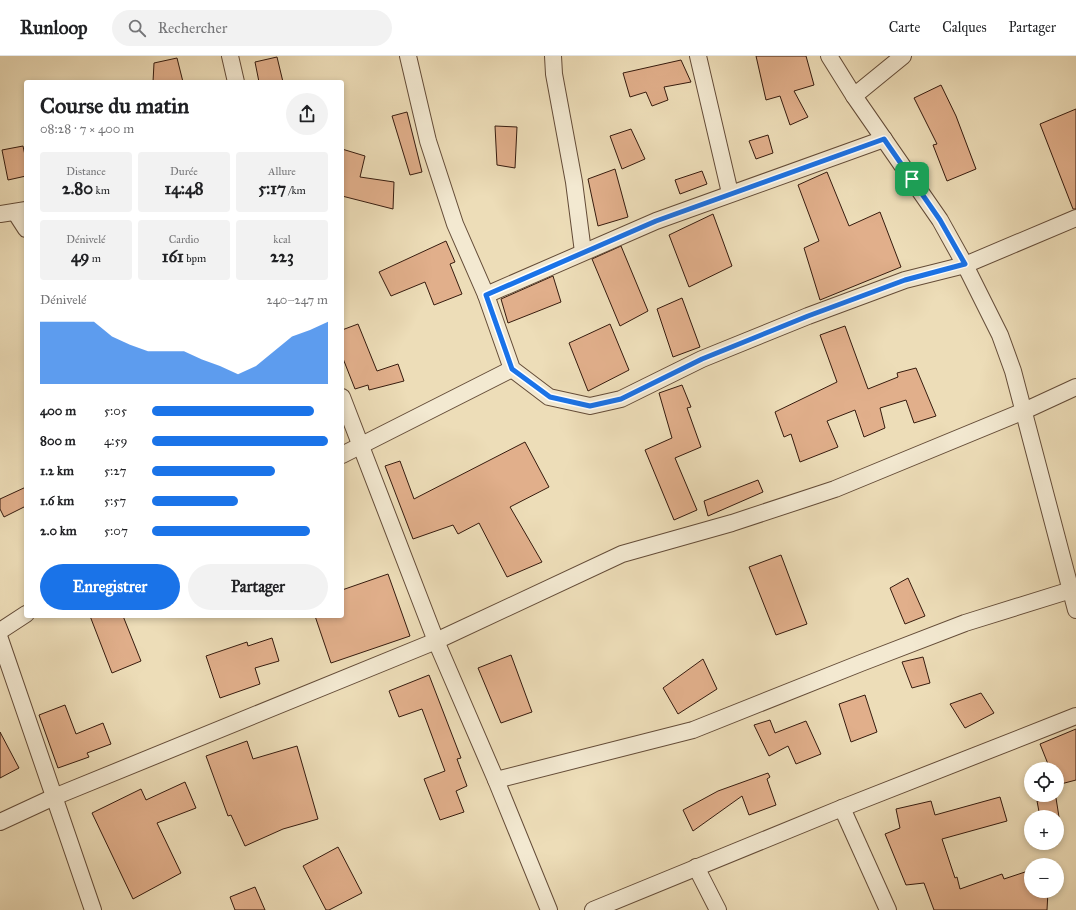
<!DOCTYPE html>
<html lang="fr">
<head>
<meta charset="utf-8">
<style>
  :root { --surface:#fff; --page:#f2f2f2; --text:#202124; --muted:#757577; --line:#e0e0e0; --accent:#1a73e8 }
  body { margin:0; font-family:"IM FELL Great Primer",serif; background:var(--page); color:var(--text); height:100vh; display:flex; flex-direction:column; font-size:15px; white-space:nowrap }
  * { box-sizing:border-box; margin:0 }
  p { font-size:13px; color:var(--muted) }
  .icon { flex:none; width:22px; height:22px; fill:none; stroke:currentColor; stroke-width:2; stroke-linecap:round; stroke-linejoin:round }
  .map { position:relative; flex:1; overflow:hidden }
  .panel { position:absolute; left:24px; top:24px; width:320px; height:538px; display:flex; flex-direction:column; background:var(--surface); border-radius:4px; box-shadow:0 2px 6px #0003 }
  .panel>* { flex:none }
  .fabs { position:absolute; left:1024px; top:706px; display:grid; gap:8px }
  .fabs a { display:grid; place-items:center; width:40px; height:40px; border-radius:50%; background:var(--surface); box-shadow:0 2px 6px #0003; font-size:20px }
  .pin { position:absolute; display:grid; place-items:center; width:34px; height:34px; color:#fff; margin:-17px; border-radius:8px; box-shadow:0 2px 6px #0006 }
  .round { display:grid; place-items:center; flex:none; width:42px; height:42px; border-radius:21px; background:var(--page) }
  .headline { display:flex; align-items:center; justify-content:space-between; height:68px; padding:0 16px }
  h1 { font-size:22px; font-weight:700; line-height:30px }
  .stats { display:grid; grid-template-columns:repeat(3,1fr); gap:6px; height:68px; padding:4px 16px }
  .stats div { display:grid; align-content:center; border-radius:4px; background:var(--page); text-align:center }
  .stats b { font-size:17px; font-weight:700 }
  .stats small { font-size:11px; font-weight:400 }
  .stats p { font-size:11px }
  .chart { height:112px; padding:8px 16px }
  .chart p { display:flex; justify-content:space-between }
  .chart svg { width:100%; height:72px; margin-top:4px; fill:var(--accent); opacity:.7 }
  .button { display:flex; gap:8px; margin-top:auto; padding:8px 16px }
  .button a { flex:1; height:46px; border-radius:24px; background:var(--accent); color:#fff; font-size:16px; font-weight:700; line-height:46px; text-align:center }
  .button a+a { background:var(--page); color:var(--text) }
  ul { padding:0 16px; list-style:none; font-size:13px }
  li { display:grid; grid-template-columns:64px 48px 1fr; align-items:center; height:30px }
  li i { height:10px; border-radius:5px; background:var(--accent) }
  header { display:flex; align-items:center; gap:24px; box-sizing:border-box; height:56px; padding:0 20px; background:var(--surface); border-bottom:1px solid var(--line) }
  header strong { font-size:19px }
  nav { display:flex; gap:22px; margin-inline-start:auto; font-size:14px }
  .search { width:280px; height:36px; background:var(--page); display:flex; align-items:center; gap:10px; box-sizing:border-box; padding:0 14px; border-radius:22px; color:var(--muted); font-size:15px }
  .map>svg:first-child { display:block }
  .building { fill:#e1af8b; stroke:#361b0e }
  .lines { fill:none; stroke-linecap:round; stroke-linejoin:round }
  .minor-casing { stroke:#644c38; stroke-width:18 }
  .minor { stroke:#f3e9d1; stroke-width:16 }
  .route-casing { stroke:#fff; stroke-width:8 }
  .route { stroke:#1a73e8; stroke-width:5 }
</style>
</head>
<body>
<header>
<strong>Runloop</strong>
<div class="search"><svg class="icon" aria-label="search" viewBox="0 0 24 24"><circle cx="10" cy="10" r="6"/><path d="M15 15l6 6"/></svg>Rechercher</div>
<nav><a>Carte</a><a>Calques</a><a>Partager</a></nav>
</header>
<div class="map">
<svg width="1076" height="854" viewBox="0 0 1076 854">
  <rect width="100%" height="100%" fill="#edddb8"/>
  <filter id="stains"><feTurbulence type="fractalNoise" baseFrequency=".005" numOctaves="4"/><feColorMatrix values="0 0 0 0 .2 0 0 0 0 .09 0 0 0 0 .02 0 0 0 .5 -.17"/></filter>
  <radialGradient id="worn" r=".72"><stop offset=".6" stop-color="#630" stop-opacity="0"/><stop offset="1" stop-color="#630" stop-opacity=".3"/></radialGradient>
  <g class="building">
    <path d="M 756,0 L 806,0 L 814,29 L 794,35 L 808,61 L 790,69 L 780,40 L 766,44 Z"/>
    <path d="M 277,1 L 283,26 L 259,26 L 255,6 Z"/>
    <path d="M 177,2 L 183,26 L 153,26 L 154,7 Z"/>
    <path d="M 681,4 L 691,26 L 664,31 L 668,44 L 652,50 L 646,36 L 630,41 L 623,17 Z"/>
    <path d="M 941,29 L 956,60 L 976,113 L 947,125 L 933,89 L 937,88 L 914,42 Z"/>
    <path d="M 1076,53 L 1076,153 L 1073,153 L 1040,68 Z"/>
    <path d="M 407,56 L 422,116 L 410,119 L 392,60 Z"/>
    <path d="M 495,70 L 517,71 L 515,112 L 497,109 Z"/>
    <path d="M 631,73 L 645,103 L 622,113 L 610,80 Z"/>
    <path d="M 768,79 L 773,97 L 756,103 L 749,85 Z"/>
    <path d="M 23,90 L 26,104 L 26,120 L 8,124 L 2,94 Z"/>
    <path d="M 342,93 L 365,100 L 360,121 L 394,126 L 393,153 L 342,140 Z"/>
    <path d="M 615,113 L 628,161 L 598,170 L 588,123 Z"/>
    <path d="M 702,115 L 707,128 L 680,138 L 675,124 Z"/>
    <path d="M 827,116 L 849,170 L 880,156 L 901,211 L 820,244 L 804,192 L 819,185 L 798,129 Z"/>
    <path d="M 713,158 L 732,210 L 689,231 L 669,179 Z"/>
    <path d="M 446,185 L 455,206 L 450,208 L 462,238 L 434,249 L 425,226 L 391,240 L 379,216 Z"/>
    <path d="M 621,190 L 648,255 L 620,270 L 592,203 Z"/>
    <path d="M 553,220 L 561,246 L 508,267 L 501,243 Z"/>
    <path d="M 682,242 L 700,291 L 673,301 L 657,253 Z"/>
    <path d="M 358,268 L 377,315 L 398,308 L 404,325 L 369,334 L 368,329 L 355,333 L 342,300 L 342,274 Z"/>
    <path d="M 610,268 L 629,314 L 588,335 L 569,287 Z"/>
    <path d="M 845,270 L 868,333 L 898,321 L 897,317 L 916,312 L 936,360 L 914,367 L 906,344 L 880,352 L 885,372 L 864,381 L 855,354 L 827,365 L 838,391 L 800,406 L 791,378 L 784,381 L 775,356 L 837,326 L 820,279 Z"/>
    <path d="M 682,329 L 691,351 L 687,352 L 701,391 L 675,402 L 697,454 L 674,464 L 645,394 L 672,382 L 659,337 Z"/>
    <path d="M 525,386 L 549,431 L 510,451 L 542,506 L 507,521 L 479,467 L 458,478 L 453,469 L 413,483 L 385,410 L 400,405 L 414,443 Z"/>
    <path d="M 758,424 L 763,436 L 708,460 L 704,445 Z"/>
    <path d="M 26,431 L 26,450 L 4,461 L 0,453 L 0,443 Z"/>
    <path d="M 781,499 L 807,568 L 776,579 L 749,511 Z"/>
    <path d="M 388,518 L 410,580 L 331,607 L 315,560 L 342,560 L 342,534 Z"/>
    <path d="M 908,522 L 925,560 L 905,568 L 890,532 Z"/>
    <path d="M 90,560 L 123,560 L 141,605 L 112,617 Z"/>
    <path d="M 272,582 L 279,605 L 255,612 L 260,628 L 220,642 L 206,600 L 247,586 L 248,590 Z"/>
    <path d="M 511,599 L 532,656 L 501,667 L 478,612 Z"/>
    <path d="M 923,601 L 930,627 L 912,632 L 902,606 Z"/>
    <path d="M 703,603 L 717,633 L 678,658 L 663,632 Z"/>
    <path d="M 429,619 L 461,702 L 457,703 L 467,730 L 456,735 L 464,756 L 440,764 L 424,723 L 445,715 L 422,653 L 399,661 L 389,635 Z"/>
    <path d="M 981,637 L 994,657 L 965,672 L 950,648 Z"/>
    <path d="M 865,639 L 877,676 L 851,686 L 839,648 Z"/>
    <path d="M 65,649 L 76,678 L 103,667 L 111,688 L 87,697 L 89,701 L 58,712 L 39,659 Z"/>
    <path d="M 770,664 L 775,677 L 806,665 L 821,698 L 796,708 L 788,690 L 769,700 L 754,669 Z"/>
    <path d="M 1076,673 L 1076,724 L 1057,729 L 1057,713 L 1050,713 L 1040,688 Z"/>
    <path d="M 0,676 L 19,712 L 0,722 Z"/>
    <path d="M 247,685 L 253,703 L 297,690 L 318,763 L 283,773 L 245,790 L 231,759 L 228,760 L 206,700 Z"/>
    <path d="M 768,717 L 770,721 L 767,723 L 776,749 L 749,759 L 742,740 L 693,775 L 683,754 L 718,735 Z"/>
    <path d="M 185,726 L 196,752 L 157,767 L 181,817 L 133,843 L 92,757 L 141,733 L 146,744 Z"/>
    <path d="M 1000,741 L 1007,765 L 942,783 L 955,822 L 957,821 L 960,833 L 1002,818 L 1004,823 L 1031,814 L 1031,835 L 1048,835 L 1047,854 L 934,854 L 924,827 L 906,829 L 885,778 L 900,772 L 896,753 L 931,745 L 935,759 Z"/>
    <path d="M 1056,742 L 1059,761 L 1040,761 L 1037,745 Z"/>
    <path d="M 338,791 L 362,837 L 329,854 L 326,854 L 303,810 Z"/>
    <path d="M 255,831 L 265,854 L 235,854 L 230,841 Z"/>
  </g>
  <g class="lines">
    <defs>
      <g id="minor">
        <path d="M 230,0 L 236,26"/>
        <path d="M 408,0 L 428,85 L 455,168 L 486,239 L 512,313 L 549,341 L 590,350 L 621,343 L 702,303 L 808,260 L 905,224 L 965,209 L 1076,162"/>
        <path d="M 553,0 L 554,18 L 574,126 L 583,196"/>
        <path d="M 698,0 L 730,137"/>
        <path d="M 829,0 L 854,40 L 940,164 L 965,209 L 1000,279 L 1013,315 L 1076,554"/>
        <path d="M 854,40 L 903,0"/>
        <path d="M 15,156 L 26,173"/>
        <path d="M 0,158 L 26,154"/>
        <path d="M 486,239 L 656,165 L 884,83"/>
        <path d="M 342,341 L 436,585 L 496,724 L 549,854"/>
        <path d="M 342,399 L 512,313"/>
        <path d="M 0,575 L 26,558"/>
        <path d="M 0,583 L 93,854"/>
        <path d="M 496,724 L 693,674 L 861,607 L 965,567 L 1071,534"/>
        <path d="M 842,752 L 888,854"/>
        <path d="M 0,766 L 54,741 L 436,585 L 622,498 L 732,467 L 835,433 L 1024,355 L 1076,331"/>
        <path d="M 696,811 L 718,854"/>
        <path d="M 593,854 L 842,752 L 1076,660"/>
      </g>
    </defs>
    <use href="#minor" class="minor-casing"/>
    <use href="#minor" class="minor"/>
  </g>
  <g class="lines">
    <defs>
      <path id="route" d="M 884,83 L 940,164 L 965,208 L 905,224 L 808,260 L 702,303 L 621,343 L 590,350 L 550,341 L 512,313 L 486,239 L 656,165 Z"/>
    </defs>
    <use href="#route" class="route-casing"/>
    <use href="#route" class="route"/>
  </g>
  <rect width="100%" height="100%" filter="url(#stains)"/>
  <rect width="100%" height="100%" fill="url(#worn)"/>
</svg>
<div class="fabs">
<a><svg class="icon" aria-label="locate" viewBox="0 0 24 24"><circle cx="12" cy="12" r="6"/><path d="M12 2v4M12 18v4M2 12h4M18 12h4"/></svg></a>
<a>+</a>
<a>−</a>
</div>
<div class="pin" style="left:912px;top:123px;background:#1e9e55"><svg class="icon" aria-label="arrive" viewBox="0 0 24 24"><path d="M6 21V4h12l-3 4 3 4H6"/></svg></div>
<section class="panel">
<div class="headline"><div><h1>Course du matin</h1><p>08:28 · 7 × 400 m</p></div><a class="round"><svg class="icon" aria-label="share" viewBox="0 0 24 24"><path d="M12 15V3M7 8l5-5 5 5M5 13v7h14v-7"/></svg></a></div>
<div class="stats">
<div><p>Distance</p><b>2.80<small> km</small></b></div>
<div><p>Durée</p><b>14:48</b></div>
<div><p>Allure</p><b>5:17<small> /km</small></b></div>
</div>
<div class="stats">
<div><p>Dénivelé</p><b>49<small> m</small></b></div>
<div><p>Cardio</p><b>161<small> bpm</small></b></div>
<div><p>kcal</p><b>223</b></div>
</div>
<div class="chart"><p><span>Dénivelé</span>240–247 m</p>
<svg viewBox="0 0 160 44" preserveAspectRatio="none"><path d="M0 44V6L10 6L20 6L30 6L40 15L50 20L60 24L70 24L80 24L90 29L100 33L110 38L120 33L130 24L140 15L150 11L160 6V44z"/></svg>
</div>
<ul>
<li><b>400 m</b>5:05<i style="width:92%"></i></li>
<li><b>800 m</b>4:59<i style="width:100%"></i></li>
<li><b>1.2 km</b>5:27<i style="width:70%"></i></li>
<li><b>1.6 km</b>5:57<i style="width:49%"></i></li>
<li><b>2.0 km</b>5:07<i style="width:90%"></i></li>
</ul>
<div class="button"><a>Enregistrer</a><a>Partager</a></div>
</section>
</div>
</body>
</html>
